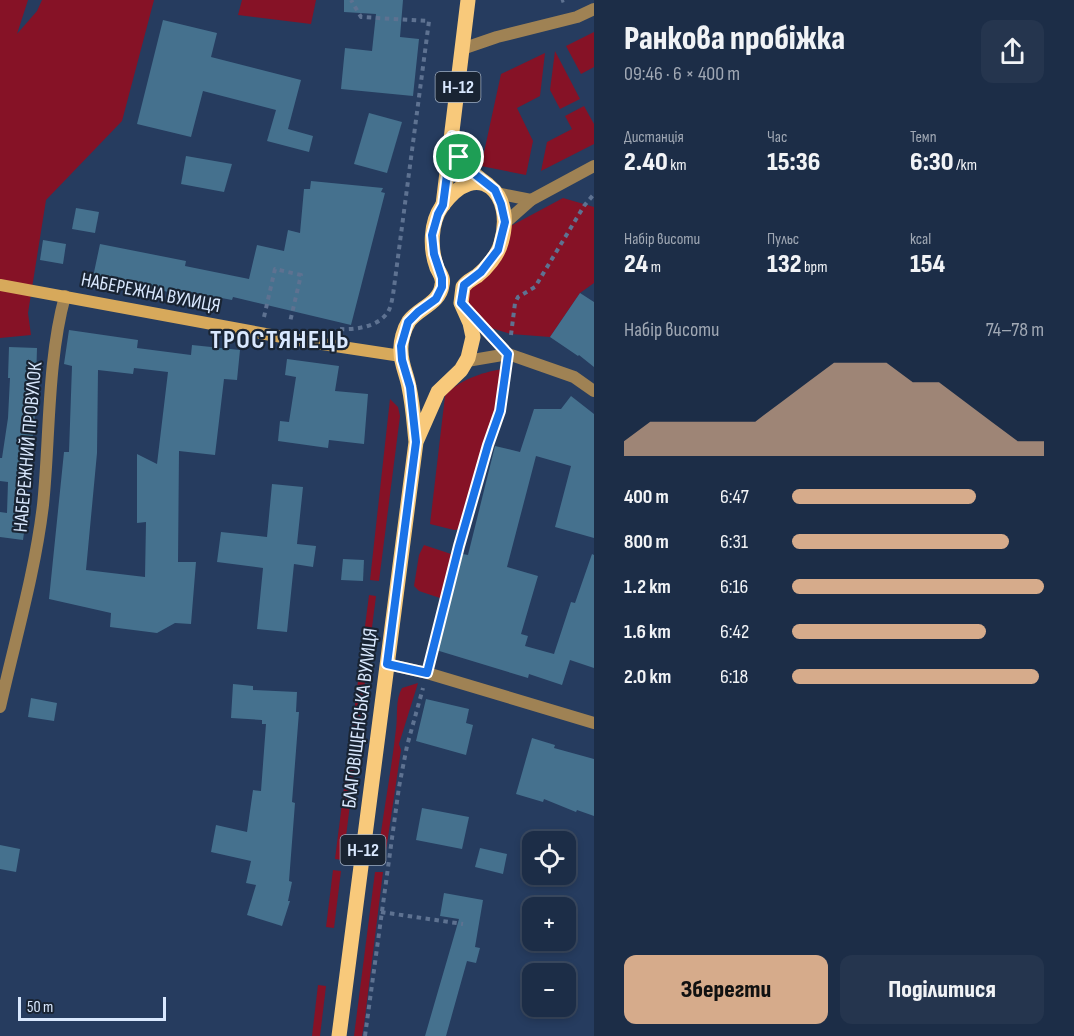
<!DOCTYPE html>
<html lang="uk">
<head>
<meta charset="utf-8">
<style>
  :root { --surface:#1c2d47; --page:#25354e; --text:#f1f3f6; --muted:#a0a8b4; --line:#3a4960; --accent:#d6ab8b }
  body { margin:0; font-family:"Sofia Sans Condensed",sans-serif; background:var(--page); color:var(--text); height:100vh; display:flex; flex-direction:column; font-size:22px; white-space:nowrap }
  * { box-sizing:border-box; margin:0 }
  p { font-size:20px; color:var(--muted) }
  .icon { flex:none; width:33px; height:33px; fill:none; stroke:currentColor; stroke-width:2; stroke-linecap:round; stroke-linejoin:round }
  .map { position:relative; flex:1; overflow:hidden }
  .panel { display:flex; flex-direction:column; background:var(--surface); width:480px }
  .panel>* { flex:none }
  .tools { position:absolute; left:522px; top:831px; display:grid; gap:12px }
  .tools a { display:grid; place-items:center; width:54px; height:54px; border-radius:12px; background:var(--surface); box-shadow:0 3px 9px #0003,0 0 0 2px var(--line); font-size:30px }
  .scale { position:absolute; left:18px; bottom:15px; width:148px; box-sizing:border-box; padding-left:6px; border:3px solid #d9e8fe; border-top:0; font-size:16px; line-height:21px; white-space:nowrap; color:#d9e8fe; -webkit-text-stroke:4px #192433; paint-order:stroke }
  .pin { position:absolute; display:grid; place-items:center; width:51px; height:51px; color:#fff; margin:-26px; border:3px solid #fff; border-radius:50%; box-shadow:0 2px 6px #0007 }
  .round { display:grid; place-items:center; flex:none; width:63px; height:63px; border-radius:12px; background:var(--page) }
  .overview { display:flex; align-items:center; justify-content:space-between; height:102px; padding:0 30px }
  h1 { font-size:33px; font-weight:800; line-height:45px }
  .figures { display:grid; grid-template-columns:repeat(3,1fr); gap:9px; height:102px; padding:6px 30px }
  .figures div { display:grid; align-content:center }
  .figures b { font-size:26px; font-weight:800 }
  .figures small { font-size:16px; font-weight:400 }
  .figures p { font-size:16px }
  .chart { height:168px; padding:12px 30px }
  .chart p { display:flex; justify-content:space-between }
  .chart svg { width:100%; height:108px; margin-top:6px; fill:var(--accent); opacity:.7 }
  .cta { display:flex; gap:12px; margin-top:auto; padding:12px 30px }
  .cta a { flex:1; height:69px; border-radius:12px; background:var(--accent); color:#111; font-size:24px; font-weight:800; line-height:69px; text-align:center }
  .cta a+a { background:var(--page); color:var(--text) }
  ul { padding:0 30px; list-style:none; font-size:20px }
  li { display:grid; grid-template-columns:96px 72px 1fr; align-items:center; height:45px }
  li i { height:15px; border-radius:8px; background:var(--accent) }
  main { display:flex; flex:1; min-height:0 }
  .map>svg:first-child { display:block }
  .green { fill:#861226 }
  .building { fill:#45718e; fill-rule:evenodd }
  .lines { fill:none; stroke-linecap:round; stroke-linejoin:round }
  .path { stroke:#5e7291; stroke-width:4; stroke-dasharray:4.5 4.5; stroke-linecap:butt }
  .street { stroke:#9f8254; stroke-width:12 }
  .secondary { stroke:#d7a95b; stroke-width:12 }
  .primary { stroke:#f8c97b; stroke-width:15 }
  .route-casing { stroke:#fff; stroke-width:12 }
  .route { stroke:#1a73e8; stroke-width:8 }
  .labels { text-anchor:middle; stroke-width:4.5; stroke-linejoin:round; paint-order:stroke }
  .shield { fill:#192433; stroke:#9fadc1; stroke-width:1.5 }
  .shield-label { font-size:18px; font-weight:bold; fill:#d9e8fe }
  .street-label { font-size:20px; fill:#d9e8fe; stroke:#192433 }
  .district-label { font-size:26px; font-weight:bold; letter-spacing:1.5px; fill:#d9e8fe; stroke:#192433 }
</style>
</head>
<body>
<main>
<div class="map">
<svg width="594" height="1036" viewBox="0 0 594 1036">
  <rect width="100%" height="100%" fill="#263c5f"/>
  <g class="green">
    <path d="M 0,0 L 28,0 L 17,34 L 37,11 L 42,0 L 154,0 L 122,121 L 46,200 L 28,313 L 31,335 L 0,338 Z"/>
    <path d="M 242,0 L 316,0 L 311,24 L 238,15 Z"/>
    <path d="M 594,32 L 594,67 L 581,74 L 566,46 Z"/>
    <path d="M 555,51 L 580,99 L 560,109 L 550,90 Z"/>
    <path d="M 545,53 L 540,96 L 517,108 L 533,141 L 526,175 L 481,166 L 501,74 Z"/>
    <path d="M 584,106 L 594,124 L 594,144 L 541,171 L 547,142 L 572,129 L 565,116 Z"/>
    <path d="M 563,198 L 594,207 L 594,283 L 580,293 L 550,337 L 511,334 L 481,325 L 461,296 L 477,276 L 505,229 Z"/>
    <path d="M 502,369 L 498,408 L 461,529 L 454,530 L 430,524 L 445,396 C 456,381 483,372 502,369 Z"/>
    <path d="M 390,399 L 398,407 L 400,416 L 379,581 L 370,580 Z"/>
    <path d="M 424,545 L 454,555 L 440,598 L 419,591 L 414,586 L 419,555 Z"/>
    <path d="M 369,595 L 376,596 L 359,729 L 352,728 Z"/>
    <path d="M 418,683 L 399,744 L 401,750 L 384,864 L 377,863 C 382,818 391,774 396,729 C 398,715 395,700 402,688 Z"/>
    <path d="M 349,748 L 357,749 L 343,860 L 335,859 Z"/>
    <path d="M 333,870 L 341,871 L 334,928 L 326,927 Z"/>
    <path d="M 375,872 L 383,872 L 364,1025 L 362,1036 L 354,1036 Z"/>
    <path d="M 318,985 L 326,986 L 320,1036 L 312,1036 Z"/>
  </g>
  <g class="building">
    <path d="M 344,0 L 403,0 L 400,37 L 419,39 L 413,96 L 341,89 L 345,48 L 372,51 L 376,14 L 344,12 Z"/>
    <path d="M 163,20 L 217,33 L 211,57 L 301,80 L 288,129 L 313,136 L 309,152 L 267,141 L 276,110 L 203,91 L 191,137 L 137,124 Z"/>
    <path d="M 369,113 L 402,122 L 387,173 L 354,164 Z"/>
    <path d="M 186,156 L 232,164 L 224,192 L 181,184 Z"/>
    <path d="M 311,181 L 383,188 L 381,192 L 385,193 L 351,325 L 233,297 L 232,300 L 180,290 L 179,294 L 93,277 L 100,244 L 186,261 L 185,266 L 249,279 L 257,245 L 284,251 L 288,230 L 300,233 L 304,189 L 310,189 Z"/>
    <path d="M 76,208 L 99,212 L 95,233 L 72,229 Z"/>
    <path d="M 43,240 L 66,244 L 63,264 L 40,260 Z"/>
    <path d="M 580,293 L 594,302 L 594,367 L 579,355 L 578,356 L 550,337 Z"/>
    <path d="M 69,330 L 138,340 L 137,348 L 191,355 L 192,345 L 240,350 L 237,380 L 224,379 L 215,455 L 179,451 L 178,562 L 196,562 L 191,624 L 175,623 L 157,633 L 110,627 L 111,613 L 49,599 L 64,452 L 69,452 L 72,366 L 64,364 ZM 134,368 L 168,372 L 157,464 L 137,454 L 137,523 L 146,522 L 145,577 L 86,570 L 97,453 L 98,370 L 133,374 Z"/>
    <path d="M 9,347 L 37,348 L 35,415 L 26,497 L 29,497 L 23,540 L 0,537 L 0,512 L 7,513 L 8,482 L 0,481 L 0,458 L 2,458 L 8,418 L 10,378 L 8,378 Z"/>
    <path d="M 287,359 L 339,366 L 335,391 L 368,394 L 364,444 L 329,440 L 328,448 L 278,441 L 280,421 L 289,422 L 296,377 L 285,375 Z"/>
    <path d="M 571,396 L 594,414 L 594,538 L 555,527 L 571,466 L 536,456 L 507,567 L 538,576 L 521,634 L 528,636 L 525,646 L 554,654 L 571,602 L 575,603 L 592,554 L 594,555 L 594,668 L 570,660 L 562,685 L 529,674 L 528,678 L 436,650 L 463,554 L 468,555 L 495,446 L 520,452 L 534,409 L 561,409 Z"/>
    <path d="M 272,484 L 303,487 L 297,544 L 316,546 L 313,567 L 294,564 L 287,632 L 257,629 L 263,568 L 217,562 L 221,532 L 267,537 Z"/>
    <path d="M 343,559 L 364,560 L 363,581 L 341,580 Z"/>
    <path d="M 233,684 L 253,686 L 253,690 L 297,692 L 296,712 L 299,712 L 292,802 L 295,803 L 289,881 L 292,882 L 288,901 L 290,901 L 282,926 L 247,915 L 256,885 L 246,883 L 251,861 L 211,852 L 216,825 L 247,832 L 253,790 L 261,791 L 266,724 L 262,724 L 262,720 L 231,718 Z"/>
    <path d="M 31,698 L 57,703 L 54,721 L 28,717 Z"/>
    <path d="M 426,699 L 469,709 L 466,723 L 473,725 L 466,755 L 416,741 Z"/>
    <path d="M 532,738 L 555,745 L 554,748 L 594,759 L 594,816 L 577,810 L 576,812 L 544,799 L 543,802 L 516,794 Z"/>
    <path d="M 422,808 L 469,817 L 462,849 L 416,840 Z"/>
    <path d="M 0,845 L 20,849 L 16,872 L 0,869 Z"/>
    <path d="M 480,848 L 507,854 L 503,874 L 475,867 Z"/>
    <path d="M 444,893 L 483,900 L 475,947 L 480,948 L 476,963 L 467,961 L 446,1036 L 425,1036 L 459,919 L 440,916 Z"/>
  </g>
  <g class="lines">
    <g class="path">
      <path d="M 561,1 L 564,0"/>
      <path d="M 264,317 L 275,269 L 301,275 L 290,322"/>
      <path d="M 340,329 C 357,330 381,326 389,310 C 391,306 392,300 393,295 L 429,21 L 361,17 L 351,0"/>
      <path d="M 511,335 L 515,303 L 518,297 L 535,287 L 584,206 L 594,194"/>
      <path d="M 430,660 L 459,546 L 488,445 L 500,411 L 505,369"/>
      <path d="M 381,912 L 463,924"/>
      <path d="M 365,1036 L 399,787 L 407,746 L 423,688"/>
    </g>
    <g class="street">
      <path d="M 462,49 L 497,37 L 577,17 L 594,9"/>
      <path d="M 496,193 L 531,200"/>
      <path d="M 505,223 L 531,200 L 594,166"/>
      <path d="M 467,310 L 508,354 L 574,377 L 594,391"/>
      <path d="M 467,361 L 508,354"/>
      <path d="M 387,664 L 427,673 L 594,723"/>
      <path d="M 0,707 C 15,640 35,573 43,505 C 50,438 47,362 65,296"/>
    </g>
    <path class="secondary" d="M 0,285 L 309,342 L 401,356"/>
    <g class="primary">
      <path d="M 452,139 C 458,160 471,173 488,185"/>
      <path d="M 443,205 L 468,0"/>
      <path d="M 339,1036 L 416,442 C 414,424 413,405 409,387 C 407,375 401,364 401,352 C 400,342 404,329 409,321 C 419,308 440,303 442,285 C 444,278 440,274 437,268 C 430,249 430,223 442,206 C 478,156 516,194 501,243 C 498,255 486,269 477,276 C 471,280 467,281 463,287 L 461,303 L 470,323 L 473,337 L 468,358 L 461,370 L 438,392 L 416,442"/>
    </g>
  </g>
  <g class="lines">
    <defs>
      <path id="route" d="M 452,136 L 455,148 L 467,168 L 495,190 L 501,204 L 505,222 L 498,250 L 481,272 L 464,285 L 461,303 L 508,354 L 500,411 L 488,445 L 459,546 L 427,673 L 387,664 L 416,442 L 410,387 L 402,360 L 401,346 L 408,322 L 418,312 L 436,299 L 442,287 L 442,278 L 434,254 L 432,235 L 438,214 L 443,205 Z"/>
    </defs>
    <use href="#route" class="route-casing"/>
    <use href="#route" class="route"/>
  </g>
  <g class="labels">
    <g class="shield">
      <rect x="435.5" y="72" width="45" height="30" rx="4.5"/>
      <rect x="340.5" y="835" width="45" height="30" rx="4.5"/>
    </g>
    <g class="shield-label">
      <text x="458" y="93">Н-12</text>
      <text x="363" y="856">Н-12</text>
    </g>
    <g class="street-label">
      <text transform="translate(151 292) rotate(11)" y="7">НАБЕРЕЖНА ВУЛИЦЯ</text>
      <text transform="translate(27 447) rotate(-85)" y="7">НАБЕРЕЖНИЙ ПРОВУЛОК</text>
      <text transform="translate(359 718) rotate(-83)" y="7">БЛАГОВІЩЕНСЬКА ВУЛИЦЯ</text>
    </g>
    <g class="district-label">
      <text x="280" y="348">ТРОСТЯНЕЦЬ</text>
    </g>
  </g>
</svg>
<div class="tools">
<a><svg class="icon" aria-label="locate" viewBox="0 0 24 24"><circle cx="12" cy="12" r="6"/><path d="M12 2v4M12 18v4M2 12h4M18 12h4"/></svg></a>
<a>+</a>
<a>−</a>
</div>
<div class="scale">50 m</div>
<div class="pin" style="left:459px;top:157px;background:#1e9e55"><svg class="icon" aria-label="arrive" viewBox="0 0 24 24"><path d="M6 21V4h12l-3 4 3 4H6"/></svg></div>
</div>
<section class="panel">
<div class="overview"><div><h1>Ранкова пробіжка</h1><p>09:46 · 6 × 400 m</p></div><a class="round"><svg class="icon" aria-label="share" viewBox="0 0 24 24"><path d="M12 15V3M7 8l5-5 5 5M5 13v7h14v-7"/></svg></a></div>
<div class="figures">
<div><p>Дистанція</p><b>2.40<small> km</small></b></div>
<div><p>Час</p><b>15:36</b></div>
<div><p>Темп</p><b>6:30<small> /km</small></b></div>
</div>
<div class="figures">
<div><p>Набір висоти</p><b>24<small> m</small></b></div>
<div><p>Пульс</p><b>132<small> bpm</small></b></div>
<div><p>kcal</p><b>154</b></div>
</div>
<div class="chart"><p><span>Набір висоти</span>74–78 m</p>
<svg viewBox="0 0 160 44" preserveAspectRatio="none"><path d="M0 44V38L10 30L20 30L30 30L40 30L50 30L60 22L70 14L80 6L90 6L100 6L110 14L120 14L130 22L140 30L150 38L160 38V44z"/></svg>
</div>
<ul>
<li><b>400 m</b>6:47<i style="width:73%"></i></li>
<li><b>800 m</b>6:31<i style="width:86%"></i></li>
<li><b>1.2 km</b>6:16<i style="width:100%"></i></li>
<li><b>1.6 km</b>6:42<i style="width:77%"></i></li>
<li><b>2.0 km</b>6:18<i style="width:98%"></i></li>
</ul>
<div class="cta"><a>Зберегти</a><a>Поділитися</a></div>
</section>
</main>
</body>
</html>
